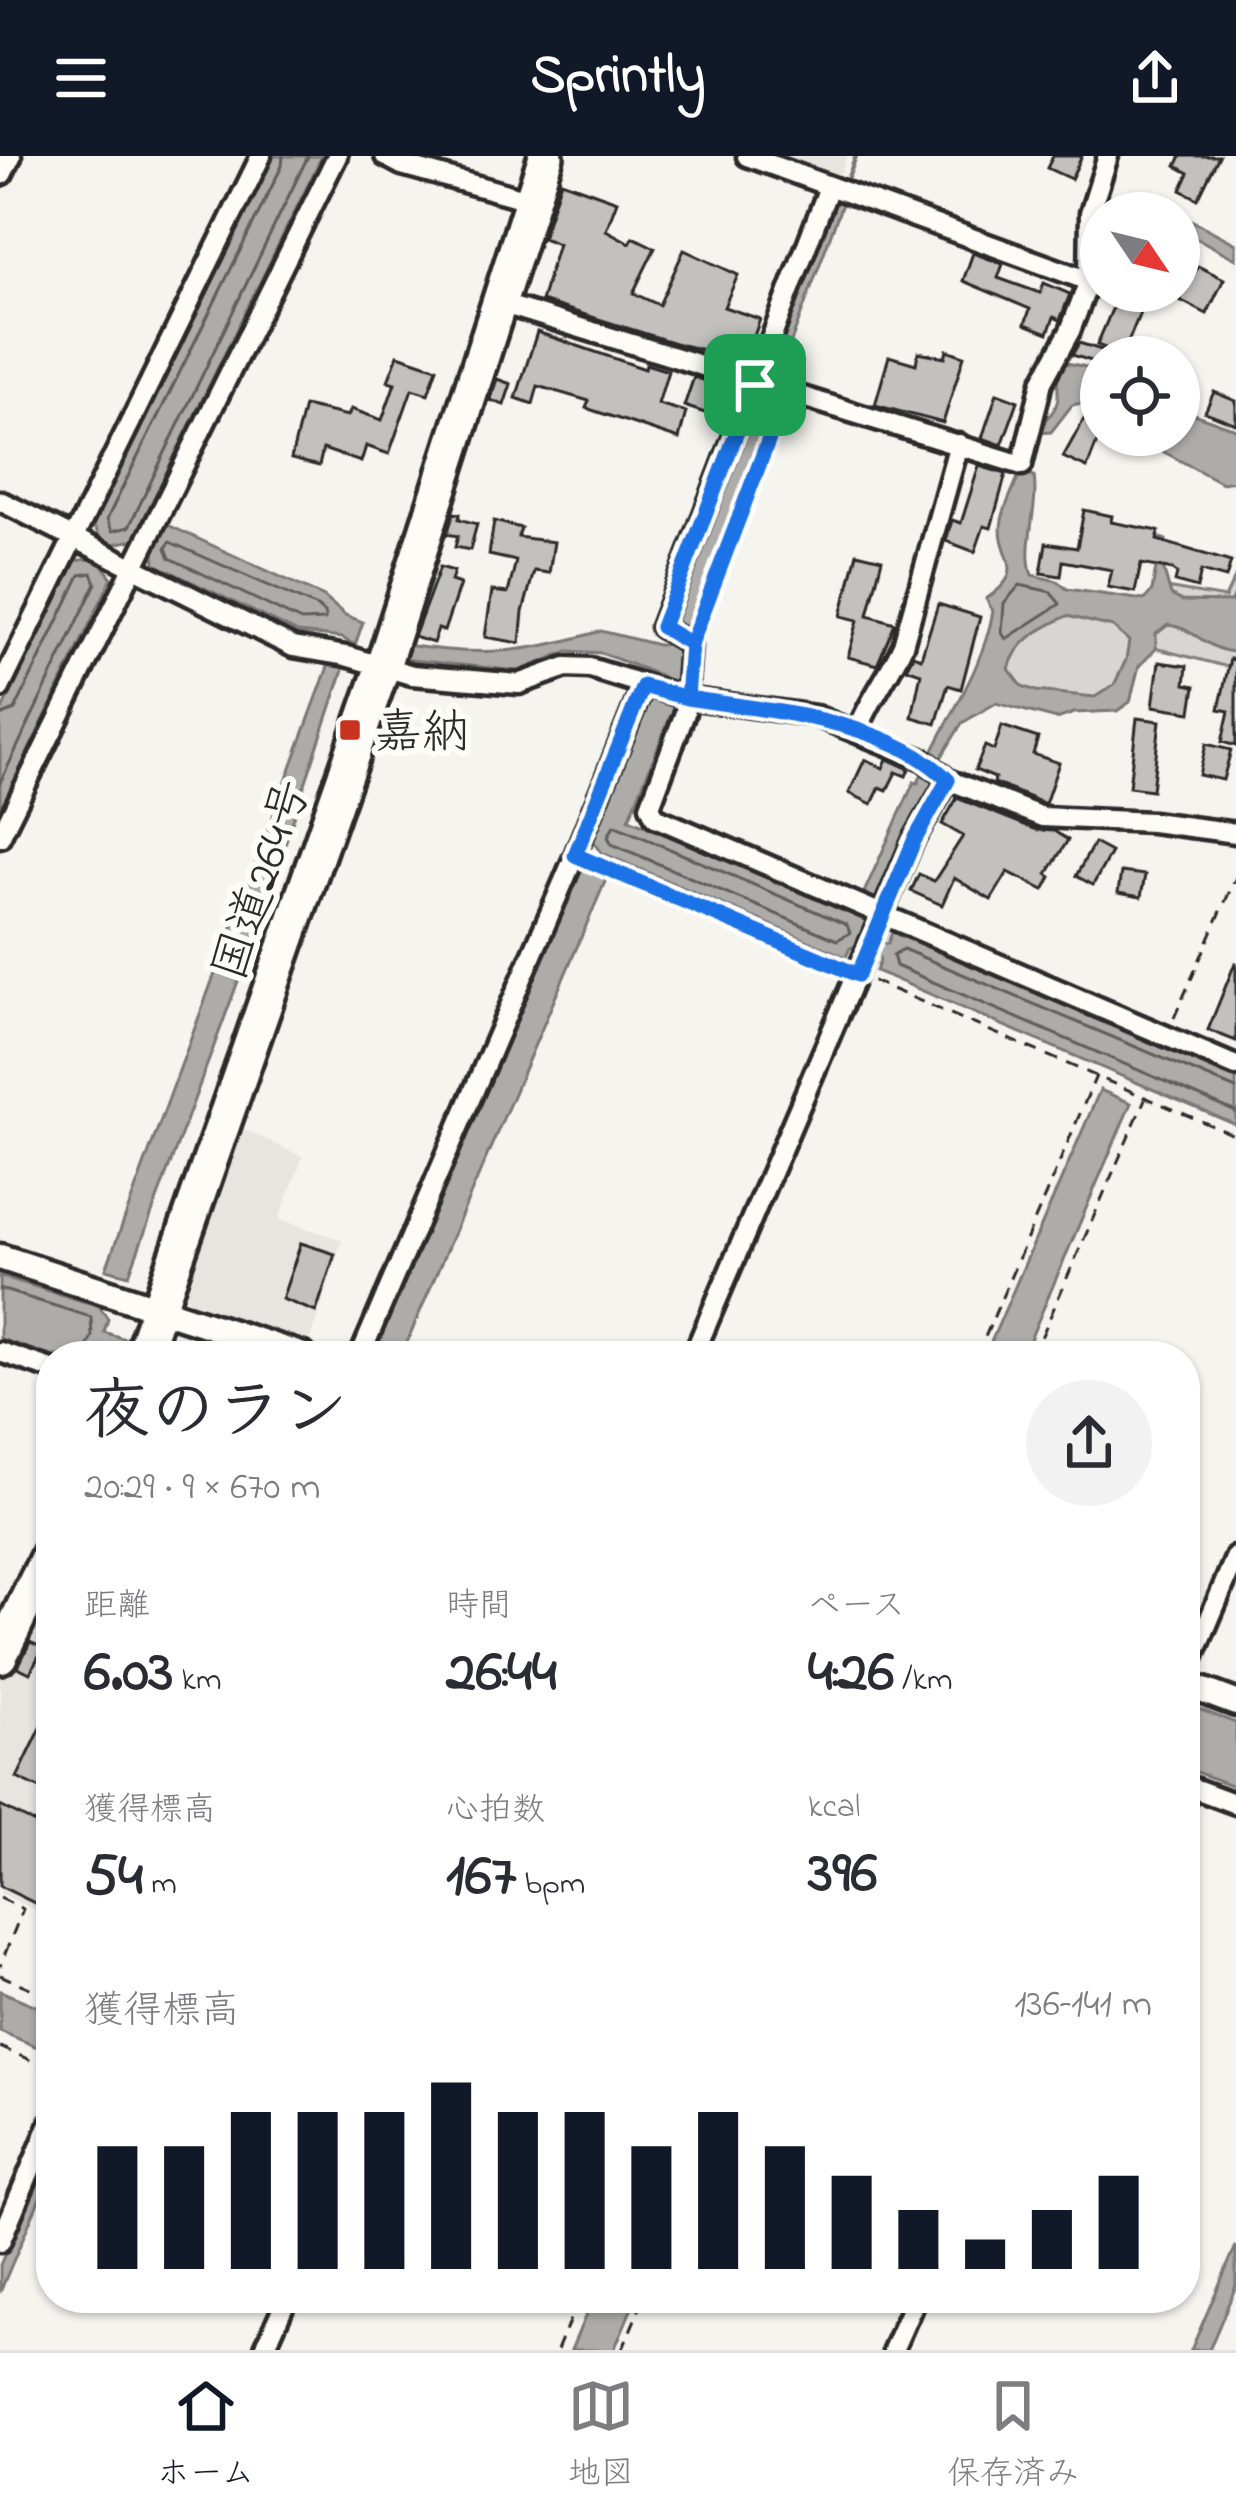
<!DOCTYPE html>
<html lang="ja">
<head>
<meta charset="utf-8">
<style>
  :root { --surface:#fff; --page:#f2f2f3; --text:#2b2b33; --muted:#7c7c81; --line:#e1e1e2; --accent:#111827 }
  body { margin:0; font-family:"Indie Flower","Klee One",sans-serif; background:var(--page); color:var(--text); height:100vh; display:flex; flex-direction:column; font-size:45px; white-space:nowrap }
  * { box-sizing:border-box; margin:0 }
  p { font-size:39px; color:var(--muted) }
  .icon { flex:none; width:66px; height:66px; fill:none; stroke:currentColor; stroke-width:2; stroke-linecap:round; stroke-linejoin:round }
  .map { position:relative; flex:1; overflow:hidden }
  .drawer { position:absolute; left:36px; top:1185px; width:1164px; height:972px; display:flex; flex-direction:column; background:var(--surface); border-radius:48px; box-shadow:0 3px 9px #0004 }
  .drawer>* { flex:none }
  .needle { width:78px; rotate:125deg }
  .buttons { position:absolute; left:1080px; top:36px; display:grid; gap:24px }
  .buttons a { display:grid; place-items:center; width:120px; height:120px; border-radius:50%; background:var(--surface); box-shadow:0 3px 9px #0004; font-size:60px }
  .pin { position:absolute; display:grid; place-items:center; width:102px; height:102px; color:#fff; margin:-51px; border-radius:24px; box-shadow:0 6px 18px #0006 }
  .round { display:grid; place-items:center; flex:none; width:126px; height:126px; border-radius:63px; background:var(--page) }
  .overview { display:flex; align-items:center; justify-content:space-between; height:204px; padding:0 48px }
  h1 { font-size:66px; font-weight:700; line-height:90px }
  .figures { display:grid; grid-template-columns:repeat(3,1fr); gap:18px; height:204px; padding:12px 48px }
  .figures div { display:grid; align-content:center }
  .figures b { font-size:60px; font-weight:700 }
  .figures small { font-size:33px; font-weight:400 }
  .figures p { font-size:33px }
  .chart { height:336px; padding:24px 48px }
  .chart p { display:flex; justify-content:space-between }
  .chart svg { width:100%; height:216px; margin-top:12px; stroke:var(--accent); stroke-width:6 }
  header { display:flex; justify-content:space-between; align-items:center; height:156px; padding:0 48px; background:var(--accent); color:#fff; font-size:54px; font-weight:700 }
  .tabs { display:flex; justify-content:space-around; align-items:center; height:168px; border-top:3px solid var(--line); background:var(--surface); font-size:33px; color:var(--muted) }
  .tabs a { display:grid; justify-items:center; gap:6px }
  .tabs .active { color:var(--accent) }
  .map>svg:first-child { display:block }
  .built { fill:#e6e5e0 }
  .green { fill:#d7d6d2; stroke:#81807e; stroke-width:3 }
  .water { fill:#adaca9; stroke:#797877; stroke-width:3; fill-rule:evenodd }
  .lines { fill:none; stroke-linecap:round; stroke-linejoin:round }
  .shore { stroke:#5f5f5d; stroke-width:3 }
  .stream { stroke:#797877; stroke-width:4.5 }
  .building { fill:#c2c1be; stroke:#2b2b2b; stroke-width:3 }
  .minor-casing { stroke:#2b2b2b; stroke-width:27 }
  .tertiary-casing { stroke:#2b2b2b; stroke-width:33 }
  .trunk-casing { stroke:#2b2b2b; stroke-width:42 }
  .path { stroke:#2b2b2b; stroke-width:3; stroke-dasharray:12 9; stroke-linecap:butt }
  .minor { stroke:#fdfcf7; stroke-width:18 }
  .tertiary { stroke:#fdfcf7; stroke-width:24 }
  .trunk { stroke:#fdfcf7; stroke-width:33 }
  .route-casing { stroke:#fff; stroke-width:24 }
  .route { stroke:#1a73e8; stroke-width:15 }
  .poi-dot { fill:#c8321e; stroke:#fdfcf7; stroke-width:4.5 }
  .labels { text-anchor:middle; stroke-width:12; stroke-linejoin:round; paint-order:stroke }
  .poi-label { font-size:48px; fill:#2b2b2b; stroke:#fdfcf7; text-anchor:start }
  .street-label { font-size:48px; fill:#2b2b2b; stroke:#fdfcf7 }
</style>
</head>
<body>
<header><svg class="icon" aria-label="menu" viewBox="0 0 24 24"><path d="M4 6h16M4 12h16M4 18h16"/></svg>Sprintly<svg class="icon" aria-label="share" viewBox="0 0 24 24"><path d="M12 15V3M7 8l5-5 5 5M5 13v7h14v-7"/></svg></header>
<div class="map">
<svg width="1236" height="2194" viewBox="0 0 1236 2194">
  <rect width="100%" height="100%" fill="#f5f4ef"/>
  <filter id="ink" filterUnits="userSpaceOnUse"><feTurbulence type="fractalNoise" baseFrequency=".00833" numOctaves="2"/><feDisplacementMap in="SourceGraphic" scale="24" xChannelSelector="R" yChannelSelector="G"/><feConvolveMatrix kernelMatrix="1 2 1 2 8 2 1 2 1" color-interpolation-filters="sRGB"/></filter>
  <g filter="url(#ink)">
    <g class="built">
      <path d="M 759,0 L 847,0 L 836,30 Z"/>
      <path d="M 241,972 L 303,1001 L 279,1063 L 342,1084 L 308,1190 L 192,1149 L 183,1135 Z"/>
      <path d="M 51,1417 L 51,1762 L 0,1737 L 0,1521 Z"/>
    </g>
    <path class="green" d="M 1236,419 L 1236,513 L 1147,490 L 1104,549 L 973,534 L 1016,424 L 1149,453 L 1160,431 L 1225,442 Z"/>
    <g class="water">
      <path d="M 273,0 L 322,0 L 141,368 L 159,379 L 168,369 L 324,441 L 345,459 L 363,466 L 355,489 L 342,482 L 298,477 L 155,408 L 154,394 L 133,384 L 113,388 L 103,410 L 112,422 L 0,654 L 0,558 L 73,405 L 90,403 L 101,383 L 92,367 Z"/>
      <path d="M 833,45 L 842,48 L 777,224 L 767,221 Z"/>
      <path d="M 1191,64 L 1236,88 L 1236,103 L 1185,76 Z"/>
      <path d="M 1067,207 L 1101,214 L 1101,251 L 1087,246 L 1072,249 L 1051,276 L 1038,277 L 1038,269 C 1061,254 1060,241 1056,216 Z"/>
      <path d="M 759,239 L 772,244 L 686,474 L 673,469 Z"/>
      <path d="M 1179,253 L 1236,273 L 1236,325 L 1222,327 L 1132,279 L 1179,279 Z"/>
      <path d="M 1020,316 L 1034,320 C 1039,352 1022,391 1032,419 L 1057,425 L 1067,433 L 1144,444 L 1152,435 L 1161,382 L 1166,384 L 1161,405 L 1171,439 L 1182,445 L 1231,446 L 1236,437 L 1236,496 C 1208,496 1194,471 1168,469 L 1156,478 L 1156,493 L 1139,510 L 1130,546 L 1117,555 L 1074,557 L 1057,563 L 996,547 L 962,567 L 932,617 L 936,628 L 911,671 L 883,741 L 876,747 L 862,741 L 914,626 L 918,627 C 941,569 982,519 993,455 L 986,443 C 1033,412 995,401 1002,364 C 1005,348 1015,331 1020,316 ZM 1067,460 L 1113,471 L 1129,485 L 1126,504 L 1114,529 L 1095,541 L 1036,535 L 1022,530 L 1009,513 C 1017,483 1041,473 1067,460 Z"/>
      <path d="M 601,475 L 658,489 L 673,488 L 682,495 L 680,520 L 669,547 L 674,551 L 629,663 L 868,765 L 863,780 L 881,788 L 888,787 L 892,776 L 1236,923 L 1236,969 L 876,815 L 880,804 L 877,797 L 859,789 L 850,792 L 846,801 L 602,697 L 593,684 L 649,542 L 662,545 L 668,525 L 662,520 L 601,497 L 568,495 L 519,515 L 402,503 L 406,489 C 481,501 528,497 601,475 Z"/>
      <path d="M 340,506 L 345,508 L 250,793 L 129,1119 L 106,1113 L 329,508 Z"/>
      <path d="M 580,710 L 607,721 L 401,1200 L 371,1200 Z"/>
      <path d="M 1100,934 L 1131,947 L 1023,1200 L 985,1200 Z"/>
      <path d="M 0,1120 L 99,1150 L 108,1163 L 104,1176 L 166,1197 L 176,1182 L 229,1200 L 118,1200 L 97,1193 L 93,1200 L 51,1200 L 0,1183 Z"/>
      <path d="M 1185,1548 L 1236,1567 L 1236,1631 L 1185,1612 Z"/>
      <path d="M 0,1835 L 51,1856 L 51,1897 L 0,1875 Z"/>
      <path d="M 51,1990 L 51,2016 L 0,2136 L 0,2109 Z"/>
      <path d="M 1236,2090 L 1236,2130 L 1209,2194 L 1191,2194 Z"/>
      <path d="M 593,2142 L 636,2142 L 614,2194 L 571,2194 Z"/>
    </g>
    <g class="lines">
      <g class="shore">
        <path d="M 283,0 L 282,10 L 107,363 L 112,375 L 129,371 L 308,0"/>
        <path d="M 170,386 L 317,451 L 325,458 L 325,464 L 301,465 L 170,402 L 166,392 Z"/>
        <path d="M 1020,429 L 1051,436 L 1060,448 L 1006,483 L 1002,477 L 1004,447 Z"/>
        <path d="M 0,560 L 15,554 L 80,419 L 92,417 L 96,427 L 0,627"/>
        <path d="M 614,669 L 847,769 L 850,777 L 837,784 L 612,688 L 608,681 Z"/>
        <path d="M 1236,933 L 903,793 L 893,799 L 896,810 L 1236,956"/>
        <path d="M 0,1133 L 91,1161 L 92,1180 L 83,1200"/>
      </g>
      <path class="stream" d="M 846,27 L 856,0"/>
    </g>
    <g class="building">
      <path d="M 1053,0 L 1082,0 L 1071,23 L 1047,12 Z"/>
      <path d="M 1181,0 L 1219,0 L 1198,43 L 1181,34 L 1189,17 L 1176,10 Z"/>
      <path d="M 561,25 L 617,45 L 606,74 L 630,87 L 633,81 L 655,92 L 633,137 L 659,149 L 684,94 L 738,119 L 724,151 L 760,163 L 747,200 L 713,189 L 711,196 L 675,187 L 541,145 L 558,88 L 542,82 Z"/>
      <path d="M 973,97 L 1003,108 L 998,122 L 1040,137 L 1044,127 L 1070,138 L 1060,164 L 1054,161 L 1048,177 L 1025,168 L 1030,153 L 963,125 Z"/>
      <path d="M 1198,110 L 1224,123 L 1207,158 L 1180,144 Z"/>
      <path d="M 1116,144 L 1141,154 L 1123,199 L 1097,189 Z"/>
      <path d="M 537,176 L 645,213 L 646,208 L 668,215 L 658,248 L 686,256 L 679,283 L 586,252 L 589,245 L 538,230 L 533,248 L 516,242 Z"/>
      <path d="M 1079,187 L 1105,195 L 1101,208 L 1072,199 Z"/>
      <path d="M 947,194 L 964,200 L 943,267 L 875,249 L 889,200 L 916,208 L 918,196 L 945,201 Z"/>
      <path d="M 398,199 L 437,212 L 428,238 L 412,233 L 389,298 L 366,290 L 361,306 L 323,293 L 319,310 L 291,303 L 304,250 L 348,260 L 351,253 L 382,264 L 395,227 L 388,225 Z"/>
      <path d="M 694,221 L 718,229 L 708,258 L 684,250 Z"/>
      <path d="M 497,223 L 511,228 L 504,249 L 490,244 Z"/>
      <path d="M 1214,236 L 1236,245 L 1236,268 L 1205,256 Z"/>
      <path d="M 997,237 L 1018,245 L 1002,289 L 982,282 Z"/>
      <path d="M 1088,256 L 1101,262 L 1101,276 L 1087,312 L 1063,301 Z"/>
      <path d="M 979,310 L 1006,318 L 991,372 L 984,370 L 975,396 L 946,385 L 952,364 L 961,367 Z"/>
      <path d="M 1084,354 L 1112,360 L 1111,366 L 1159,375 L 1157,384 L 1231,406 L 1226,422 L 1201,415 L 1197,432 L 1175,426 L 1177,418 L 1173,414 L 1141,408 L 1135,436 L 1108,431 L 1112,414 L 1063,405 L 1061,420 L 1041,417 L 1046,387 L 1077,392 Z"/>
      <path d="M 454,357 L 460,358 L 459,363 L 477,368 L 470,394 L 455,391 L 458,380 L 447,378 Z"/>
      <path d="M 494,365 L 521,372 L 518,381 L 554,386 L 549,417 L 534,415 L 523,456 L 520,487 L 485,481 L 492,435 L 508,437 L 516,405 L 489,399 Z"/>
      <path d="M 857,397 L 882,403 L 868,459 L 895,467 L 877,509 L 848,501 L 858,464 L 841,460 Z"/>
      <path d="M 440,411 L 454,415 L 451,425 L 460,428 L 444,475 L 438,473 L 433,487 L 414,481 Z"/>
      <path d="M 938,448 L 980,461 L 961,533 L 948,529 L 936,568 L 912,561 L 921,517 L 906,512 L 913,499 L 921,502 Z"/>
      <path d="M 1230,503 L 1236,504 L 1236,590 L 1222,586 L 1229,555 L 1219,553 Z"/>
      <path d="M 1159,506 L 1187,510 L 1185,528 L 1195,530 L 1191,556 L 1153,550 Z"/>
      <path d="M 1137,562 L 1160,565 L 1152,634 L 1129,631 Z"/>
      <path d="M 1002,570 L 1038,582 L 1033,598 L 1059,607 L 1045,648 L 994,627 L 995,622 L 975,614 L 985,590 L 994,594 Z"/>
      <path d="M 1206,588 L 1231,594 L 1223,624 L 1199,619 Z"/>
      <path d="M 865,603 L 883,612 L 887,603 L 909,613 L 906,620 L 896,616 L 887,634 L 880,631 L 872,648 L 849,637 Z"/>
      <path d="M 957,642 L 1037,674 L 1054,675 L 1068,684 L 1047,718 L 1051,721 L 1044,734 L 1008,716 L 991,744 L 954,722 L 942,749 L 911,735 L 919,718 L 934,725 L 963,680 L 942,668 Z"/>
      <path d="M 1094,687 L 1111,696 L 1093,729 L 1076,720 Z"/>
      <path d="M 1121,716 L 1145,719 L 1141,741 L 1118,737 Z"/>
      <path d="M 1235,807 L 1236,807 L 1236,885 L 1208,874 Z"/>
      <path d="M 301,1087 L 335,1098 L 316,1156 L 282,1143 Z"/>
      <path d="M 30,1486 L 43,1492 L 30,1517 L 18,1511 Z"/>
      <path d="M 51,1551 L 51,1638 L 17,1622 Z"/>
      <path d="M 0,1650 L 51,1675 L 51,1755 L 0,1730 Z"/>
    </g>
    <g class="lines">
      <defs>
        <g id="minor">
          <path d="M 385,0 L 402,9 L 532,45"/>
          <path d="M 747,0 L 1089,125"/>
          <path d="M 829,31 L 661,471 L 690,488 L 685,557 L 650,650 L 655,661 L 1236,910"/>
          <path d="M 500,147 L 1022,309 L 1042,226 L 1070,175 L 1089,125 L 1090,57 L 1108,0"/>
          <path d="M 0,345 L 293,491 L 346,500 L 412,519 L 519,528 L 566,511 L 590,512 L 687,542 L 816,560 L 924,604 L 948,624 L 1042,661 L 1152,666 L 1236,677"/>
          <path d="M 0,532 L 261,0"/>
          <path d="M 857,576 C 869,544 889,520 903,489 L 959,288"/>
          <path d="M 0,681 L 337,0"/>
          <path d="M 0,1196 L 51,1213"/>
          <path d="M 360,1200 L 575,699 L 643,530"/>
          <path d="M 693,1200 L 913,685 L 948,624"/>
          <path d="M 1185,1521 L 1236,1400"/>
          <path d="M 1185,1629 L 1236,1648"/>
          <path d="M 0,2086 L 51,1965"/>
          <path d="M 264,2194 L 287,2142"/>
          <path d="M 893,2194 L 916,2142"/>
        </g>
        <g id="tertiary">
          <path d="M 0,16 L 8,0"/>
          <path d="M 0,1101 L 303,1200"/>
          <path d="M 1185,1528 L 1236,1547"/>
        </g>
        <g id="trunk">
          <path d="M 142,1200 L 383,510 L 546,0"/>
          <path d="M 0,1500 L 51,1394"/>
        </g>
      </defs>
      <use href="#minor" class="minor-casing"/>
      <use href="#tertiary" class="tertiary-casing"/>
      <use href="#trunk" class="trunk-casing"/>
      <g class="path">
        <path d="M 698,469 L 780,254"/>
        <path d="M 592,706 L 837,810"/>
        <path d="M 873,825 L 1236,980"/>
        <path d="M 1174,862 L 1236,721"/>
        <path d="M 977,1200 L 1096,920"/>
        <path d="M 1033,1200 L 1145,943"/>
        <path d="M 0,1742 L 23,1753 L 0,1810"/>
        <path d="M 0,1819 L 51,1841"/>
        <path d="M 0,1891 L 51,1913"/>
        <path d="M 557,2194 L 579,2142"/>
        <path d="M 622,2194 L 644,2142"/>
      </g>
      <use href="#minor" class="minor"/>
      <use href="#tertiary" class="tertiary"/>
      <use href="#trunk" class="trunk"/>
    </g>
  </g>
  <g class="lines" filter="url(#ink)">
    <defs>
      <path id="route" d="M 755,229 L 662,471 L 691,488 L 687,542 L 643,530 L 575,699 L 858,819 L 914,685 L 948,624 C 887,563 768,555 687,542 L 691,488 L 786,238 L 755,229"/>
    </defs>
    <use href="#route" class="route-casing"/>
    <use href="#route" class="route"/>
  </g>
  <rect class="poi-dot" x="338" y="562" width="24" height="24" rx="6"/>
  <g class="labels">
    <g class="poi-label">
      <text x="374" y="591">嘉納</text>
    </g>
    <g class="street-label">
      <text transform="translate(259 723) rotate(-71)" y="17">国道264号</text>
    </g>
  </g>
</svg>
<div class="buttons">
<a><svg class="needle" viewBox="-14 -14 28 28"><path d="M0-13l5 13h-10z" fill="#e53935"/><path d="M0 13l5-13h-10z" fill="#7c7c81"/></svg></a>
<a><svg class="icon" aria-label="locate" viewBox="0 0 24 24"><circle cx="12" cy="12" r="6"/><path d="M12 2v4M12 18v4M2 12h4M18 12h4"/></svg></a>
</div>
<div class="pin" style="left:755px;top:229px;background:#1e9e55"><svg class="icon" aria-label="arrive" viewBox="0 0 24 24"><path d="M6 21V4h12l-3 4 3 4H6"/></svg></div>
<section class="drawer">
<div class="overview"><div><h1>夜のラン</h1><p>20:29 · 9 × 670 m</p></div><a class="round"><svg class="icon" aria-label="share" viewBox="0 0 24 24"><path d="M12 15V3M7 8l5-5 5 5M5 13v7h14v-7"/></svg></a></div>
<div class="figures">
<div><p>距離</p><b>6.03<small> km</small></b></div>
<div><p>時間</p><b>26:44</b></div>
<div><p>ペース</p><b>4:26<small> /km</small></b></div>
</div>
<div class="figures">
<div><p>獲得標高</p><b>54<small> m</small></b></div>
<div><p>心拍数</p><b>167<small> bpm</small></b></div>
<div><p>kcal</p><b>396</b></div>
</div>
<div class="chart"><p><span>獲得標高</span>136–141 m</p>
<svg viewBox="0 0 160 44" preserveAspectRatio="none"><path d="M5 44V19M15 44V19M25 44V12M35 44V12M45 44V12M55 44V6M65 44V12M75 44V12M85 44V19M95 44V12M105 44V19M115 44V25M125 44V32M135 44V38M145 44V32M155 44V25"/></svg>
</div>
</section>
</div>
<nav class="tabs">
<a class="active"><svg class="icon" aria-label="home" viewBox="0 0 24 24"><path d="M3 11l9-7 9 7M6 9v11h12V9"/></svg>ホーム</a>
<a><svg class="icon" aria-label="map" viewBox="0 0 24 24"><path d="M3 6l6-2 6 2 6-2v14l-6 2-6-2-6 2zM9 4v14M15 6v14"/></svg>地図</a>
<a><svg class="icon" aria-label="saved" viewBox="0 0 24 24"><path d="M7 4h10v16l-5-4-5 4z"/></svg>保存済み</a>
</nav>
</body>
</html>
